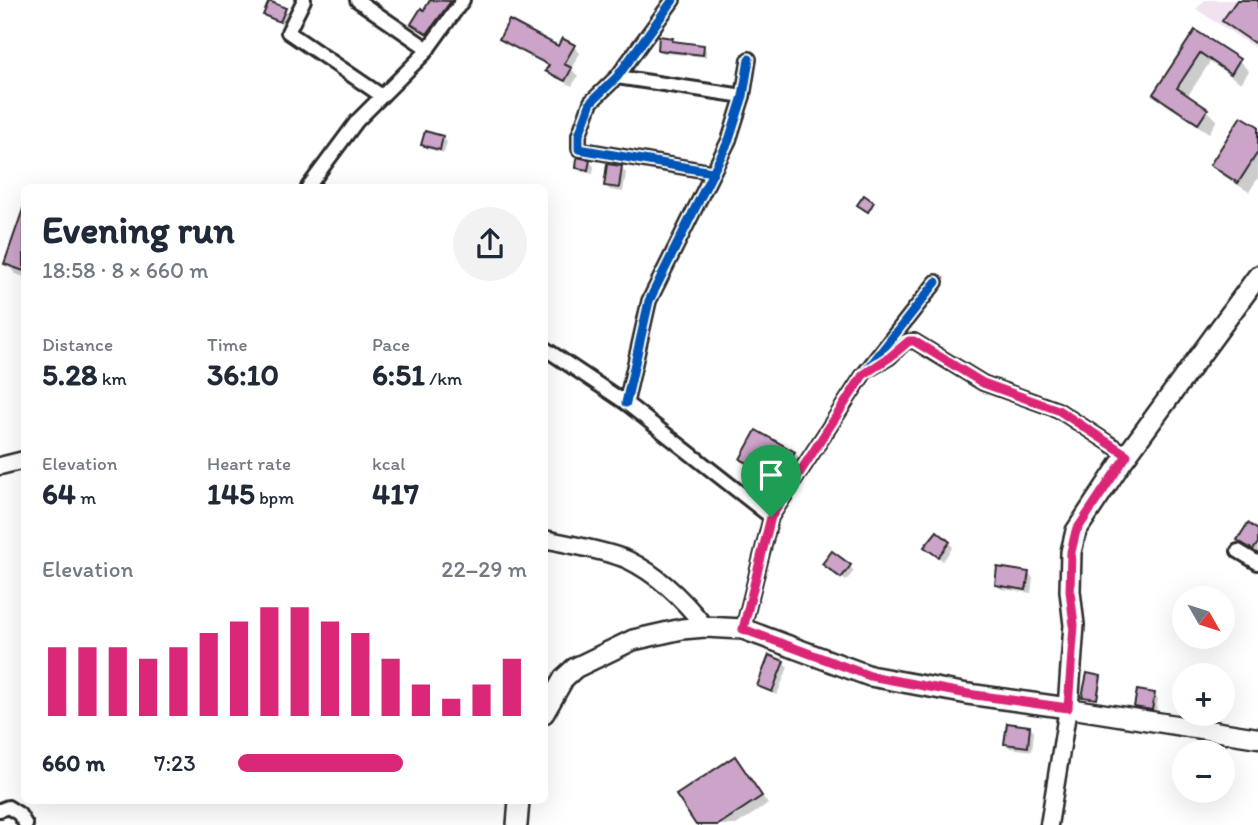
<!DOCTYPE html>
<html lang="en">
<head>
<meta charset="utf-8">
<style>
  :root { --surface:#fff; --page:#f2f2f3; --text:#1f2937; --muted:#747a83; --accent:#db2777 }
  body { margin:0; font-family:Itim,sans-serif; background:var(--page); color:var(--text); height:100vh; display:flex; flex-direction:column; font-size:26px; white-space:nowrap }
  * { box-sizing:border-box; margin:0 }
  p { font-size:23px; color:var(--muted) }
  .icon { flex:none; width:38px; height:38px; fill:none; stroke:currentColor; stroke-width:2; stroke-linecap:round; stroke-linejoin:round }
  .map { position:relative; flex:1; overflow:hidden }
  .drawer { position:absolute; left:21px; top:184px; width:527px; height:620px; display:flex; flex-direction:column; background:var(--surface); border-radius:10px; box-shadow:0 7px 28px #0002 }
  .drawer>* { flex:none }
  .needle { width:46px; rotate:129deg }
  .fabs { position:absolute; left:1172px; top:586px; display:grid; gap:14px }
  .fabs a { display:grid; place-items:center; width:63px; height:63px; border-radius:50%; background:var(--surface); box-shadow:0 7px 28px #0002; font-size:35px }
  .pin { position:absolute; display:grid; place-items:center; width:60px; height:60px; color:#fff; margin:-72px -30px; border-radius:50% 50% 50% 0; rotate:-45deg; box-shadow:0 0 7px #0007 }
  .pin .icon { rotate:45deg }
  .round { display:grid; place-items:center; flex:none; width:74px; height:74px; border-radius:37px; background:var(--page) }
  .summary { display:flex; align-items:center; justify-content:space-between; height:119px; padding:0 21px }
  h1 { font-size:38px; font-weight:800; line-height:52px }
  .metrics { display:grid; grid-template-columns:repeat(3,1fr); gap:10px; height:119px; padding:7px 21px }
  .metrics div { display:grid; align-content:center }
  .metrics b { font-size:30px; font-weight:800 }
  .metrics small { font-size:19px; font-weight:400 }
  .metrics p { font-size:19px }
  .chart { height:196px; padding:14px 21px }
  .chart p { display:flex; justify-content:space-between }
  .chart svg { width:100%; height:126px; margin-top:7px; stroke:var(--accent); stroke-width:6 }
  ul { padding:0 21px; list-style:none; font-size:23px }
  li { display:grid; grid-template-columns:112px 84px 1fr; align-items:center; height:52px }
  li i { height:18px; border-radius:9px; background:var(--accent) }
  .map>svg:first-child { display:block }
  .built { fill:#f0e3ef }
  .shadow { fill:#0003 }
  .building { fill:#cca3c9; stroke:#2b2b2b; stroke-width:2 }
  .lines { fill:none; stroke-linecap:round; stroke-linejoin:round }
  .minor-casing { stroke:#2b2b2b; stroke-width:18 }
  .tertiary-casing { stroke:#2b2b2b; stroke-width:21 }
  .secondary-casing { stroke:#2b2b2b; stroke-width:23 }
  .primary-casing { stroke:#2b2b2b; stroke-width:24 }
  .minor { stroke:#fff; stroke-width:12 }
  .tertiary { stroke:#fff; stroke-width:16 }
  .secondary { stroke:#fff; stroke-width:18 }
  .primary { stroke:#fff; stroke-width:19 }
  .cycleway-casing { stroke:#fff; stroke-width:13 }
  .cycleway { stroke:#0057b8; stroke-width:9 }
  .route-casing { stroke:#fff; stroke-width:14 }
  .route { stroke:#db2777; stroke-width:9 }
</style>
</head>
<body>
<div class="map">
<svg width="1258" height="825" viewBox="0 0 1258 825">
  <rect width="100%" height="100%" fill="#fff"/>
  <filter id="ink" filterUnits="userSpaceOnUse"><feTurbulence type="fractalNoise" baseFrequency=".0143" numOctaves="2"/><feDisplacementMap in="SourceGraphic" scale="14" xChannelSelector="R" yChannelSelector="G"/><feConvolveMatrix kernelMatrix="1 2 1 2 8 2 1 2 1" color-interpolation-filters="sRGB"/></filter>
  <g filter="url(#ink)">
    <path class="built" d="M 1205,0 L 1258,0 L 1258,50 L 1196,9 Z"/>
    <g class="shadow">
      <path d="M 432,0 L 445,0 L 455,7 L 433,38 L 413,24 L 425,12 Z"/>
      <path d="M 285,10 L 290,14 L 285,25 L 270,19 L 265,14 Z"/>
      <path d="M 1196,32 L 1239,61 L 1249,71 L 1241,83 L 1210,62 L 1187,97 L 1207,110 L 1217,120 L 1209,133 L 1165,104 L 1155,94 Z"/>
      <path d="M 501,38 L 559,48 L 574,47 L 580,53 L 571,69 L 578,76 L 572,86 L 554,77 L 548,71 L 550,67 L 508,45 Z"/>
      <path d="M 672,39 L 676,43 L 703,46 L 706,50 L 706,57 L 663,53 L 659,49 Z"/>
      <path d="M 1258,128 L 1258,178 L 1249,192 L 1222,175 L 1212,165 Z"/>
      <path d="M 442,137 L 447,142 L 444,153 L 428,149 L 423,144 Z"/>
      <path d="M 589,161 L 594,166 L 593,174 L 582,172 L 577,168 Z"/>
      <path d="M 621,168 L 626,173 L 623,192 L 610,190 L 606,186 Z"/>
      <path d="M 18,228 L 24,230 L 24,277 L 16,274 L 6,264 Z"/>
      <path d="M 794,453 L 802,460 L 788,486 L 750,466 L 742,458 Z"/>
      <path d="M 1258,532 L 1258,553 L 1239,539 Z"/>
      <path d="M 949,543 L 953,547 L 943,561 L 931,551 Z"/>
      <path d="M 850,567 L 854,571 L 846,581 L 829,568 Z"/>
      <path d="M 1028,573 L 1033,578 L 1031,593 L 1001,589 L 996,585 Z"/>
      <path d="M 783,662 L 788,667 L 777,695 L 764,690 L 759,685 Z"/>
      <path d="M 1100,677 L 1102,679 L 1098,700 L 1086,698 L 1084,696 Z"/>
      <path d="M 1154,695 L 1158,699 L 1156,713 L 1141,711 L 1136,706 Z"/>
      <path d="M 1030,727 L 1034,732 L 1032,751 L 1010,748 L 1006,743 Z"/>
      <path d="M 734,758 L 768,804 L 736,825 L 698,825 Z"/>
    </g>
    <g class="building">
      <path d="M 430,0 L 451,1 L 427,34 L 411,24 L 421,8 L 424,10 Z"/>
      <path d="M 1237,0 L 1258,0 L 1258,38 L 1254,43 L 1222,21 Z"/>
      <path d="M 269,1 L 286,8 L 280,22 L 263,15 Z"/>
      <path d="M 509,20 L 558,46 L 562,38 L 575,45 L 564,64 L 572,68 L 565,81 L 545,71 L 549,65 L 499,39 Z"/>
      <path d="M 1195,30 L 1240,59 L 1231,74 L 1200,53 L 1177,88 L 1208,109 L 1198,124 L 1153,94 Z"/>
      <path d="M 659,36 L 673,38 L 672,41 L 704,45 L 703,55 L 658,50 Z"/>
      <path d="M 1241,116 L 1258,126 L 1258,152 L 1238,183 L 1210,165 Z"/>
      <path d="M 425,131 L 443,136 L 440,150 L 421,145 Z"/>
      <path d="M 577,157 L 590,160 L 588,170 L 576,168 Z"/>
      <path d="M 607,164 L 622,166 L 619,188 L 604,186 Z"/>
      <path d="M 864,195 L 874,202 L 868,212 L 857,205 Z"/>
      <path d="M 23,209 L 24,210 L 24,271 L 4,264 Z"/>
      <path d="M 756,430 L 795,452 L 780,480 L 740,459 Z"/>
      <path d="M 1248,523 L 1258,530 L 1258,543 L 1253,550 L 1237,540 Z"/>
      <path d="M 937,531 L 950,542 L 938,557 L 924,547 Z"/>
      <path d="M 832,551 L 851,565 L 841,578 L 822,564 Z"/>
      <path d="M 997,567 L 1029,572 L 1026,590 L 995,585 Z"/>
      <path d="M 769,655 L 784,661 L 772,692 L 757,686 Z"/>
      <path d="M 1087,673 L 1101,676 L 1097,699 L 1082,697 Z"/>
      <path d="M 1137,690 L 1155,693 L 1152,710 L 1134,707 Z"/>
      <path d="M 1007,723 L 1030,726 L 1028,747 L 1004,744 Z"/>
      <path d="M 735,756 L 762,796 L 718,825 L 696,825 L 676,795 Z"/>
    </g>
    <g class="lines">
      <defs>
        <g id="minor">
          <path d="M 304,0 L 288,32 L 382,96"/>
          <path d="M 357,0 L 428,49"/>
          <path d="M 673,0 L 617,77 L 591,102 L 579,135 L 579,149 L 712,172"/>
          <path d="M 617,77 L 743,96"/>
          <path d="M 308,187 L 357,121 L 424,54 L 463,0"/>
          <path d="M 544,348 L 626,403 L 771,517"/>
          <path d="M 873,367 L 890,357 L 905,342 L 914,341 L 983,383 L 1058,410 L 1127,455"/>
          <path d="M 626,403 L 649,301 L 729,140 L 743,96 L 749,59"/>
          <path d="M 1238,551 L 1258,563"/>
          <path d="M 743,629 L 771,517 L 863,375 L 936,282"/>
          <path d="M 0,810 L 8,807 L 19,814 L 26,825"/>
        </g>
        <g id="tertiary">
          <path d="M 0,466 L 24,460"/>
          <path d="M 544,539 C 567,544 608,551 628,560 C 659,575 684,600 705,627"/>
          <path d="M 1049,825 L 1068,708"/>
        </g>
        <path id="secondary" d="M 1068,708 L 1258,738"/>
        <g id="primary">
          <path d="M 544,713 L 564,678 L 575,668 L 633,640 L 682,629 L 705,627 L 743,629 L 870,676 L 968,694 L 1068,708 L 1074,625 L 1070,591 L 1071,552 L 1076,531 L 1121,463 L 1258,276"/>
          <path d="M 517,825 L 519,800"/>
        </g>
      </defs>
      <use href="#minor" class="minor-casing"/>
      <use href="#tertiary" class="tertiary-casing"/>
      <use href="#secondary" class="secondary-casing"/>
      <use href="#primary" class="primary-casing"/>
      <use href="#minor" class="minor"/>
      <use href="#tertiary" class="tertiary"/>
      <use href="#secondary" class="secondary"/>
      <use href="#primary" class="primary"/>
      <defs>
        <g id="cycleway">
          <path d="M 673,0 L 617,77 L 591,102 L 579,135 L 579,149 L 712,172"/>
          <path d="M 881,362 L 905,342 L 914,341 L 983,383 L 1058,410 L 1127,455"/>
          <path d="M 626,403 L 649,301 L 729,140 L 743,96 L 749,59"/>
          <path d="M 743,629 L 771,517 L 863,375 L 936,282"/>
        </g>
      </defs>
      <use href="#cycleway" class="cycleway-casing"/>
      <use href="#cycleway" class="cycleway"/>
    </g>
  </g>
  <g class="lines" filter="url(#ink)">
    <defs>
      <path id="route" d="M 909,341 L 914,341 L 983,383 L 1058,410 L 1127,455 L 1076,531 L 1071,552 L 1070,591 L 1074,625 L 1068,708 L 968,694 L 870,676 L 743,629 L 771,517 L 863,375 L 890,357 Z"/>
    </defs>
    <use href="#route" class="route-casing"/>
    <use href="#route" class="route"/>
  </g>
</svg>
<div class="fabs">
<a><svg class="needle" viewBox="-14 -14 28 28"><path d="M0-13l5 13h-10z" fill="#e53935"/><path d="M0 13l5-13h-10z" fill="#747a83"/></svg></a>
<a>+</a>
<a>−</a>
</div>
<div class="pin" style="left:771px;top:517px;background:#1e9e55"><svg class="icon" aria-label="arrive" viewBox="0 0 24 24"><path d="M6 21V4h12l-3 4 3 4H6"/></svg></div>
<section class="drawer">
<div class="summary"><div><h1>Evening run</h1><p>18:58 · 8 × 660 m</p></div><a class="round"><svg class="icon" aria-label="share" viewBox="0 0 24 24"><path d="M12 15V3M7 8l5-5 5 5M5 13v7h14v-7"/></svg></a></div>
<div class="metrics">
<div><p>Distance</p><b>5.28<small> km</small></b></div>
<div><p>Time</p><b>36:10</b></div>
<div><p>Pace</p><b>6:51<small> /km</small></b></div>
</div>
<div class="metrics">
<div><p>Elevation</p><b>64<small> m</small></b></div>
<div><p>Heart rate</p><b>145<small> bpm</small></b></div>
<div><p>kcal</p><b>417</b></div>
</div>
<div class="chart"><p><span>Elevation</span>22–29 m</p>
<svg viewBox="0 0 160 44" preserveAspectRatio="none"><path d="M5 44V20M15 44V20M25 44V20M35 44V24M45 44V20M55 44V15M65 44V11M75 44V6M85 44V6M95 44V11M105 44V15M115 44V24M125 44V33M135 44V38M145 44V33M155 44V24"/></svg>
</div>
<ul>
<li><b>660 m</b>7:23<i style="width:57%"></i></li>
</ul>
</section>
</div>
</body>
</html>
